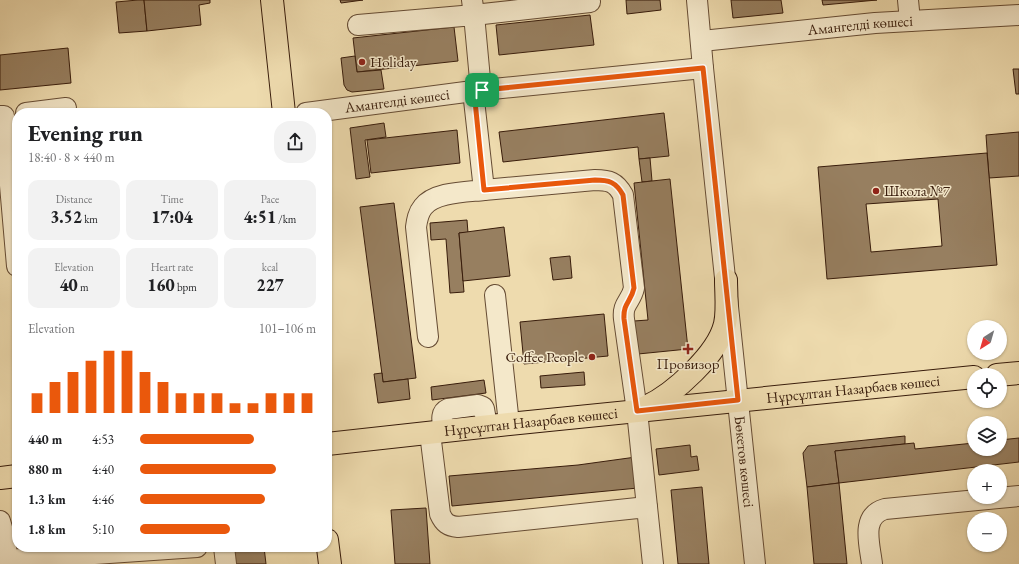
<!DOCTYPE html>
<html lang="en">
<head>
<meta charset="utf-8">
<style>
  :root { --surface:#fff; --page:#f2f2f2; --text:#202124; --muted:#757577; --accent:#ea580c }
  body { margin:0; font-family:"EB Garamond",serif; background:var(--page); color:var(--text); height:100vh; display:flex; flex-direction:column; font-size:15px; white-space:nowrap }
  * { box-sizing:border-box; margin:0 }
  p { font-size:13px; color:var(--muted) }
  .icon { flex:none; width:22px; height:22px; fill:none; stroke:currentColor; stroke-width:2; stroke-linecap:round; stroke-linejoin:round }
  .map { position:relative; flex:1; overflow:hidden }
  .drawer { position:absolute; left:12px; top:108px; width:320px; height:444px; display:flex; flex-direction:column; background:var(--surface); border-radius:16px; box-shadow:0 1px 3px #0004 }
  .drawer>* { flex:none }
  .needle { width:26px; rotate:217deg }
  .controls { position:absolute; left:967px; top:320px; display:grid; gap:8px }
  .controls a { display:grid; place-items:center; width:40px; height:40px; border-radius:50%; background:var(--surface); box-shadow:0 1px 3px #0004; font-size:20px }
  .pin { position:absolute; display:grid; place-items:center; width:34px; height:34px; color:#fff; margin:-17px; border-radius:8px; box-shadow:0 2px 6px #0006 }
  .round { display:grid; place-items:center; flex:none; width:42px; height:42px; border-radius:16px; background:var(--page) }
  .summary { display:flex; align-items:center; justify-content:space-between; height:68px; padding:0 16px }
  h1 { font-size:22px; font-weight:800; line-height:30px }
  .metrics { display:grid; grid-template-columns:repeat(3,1fr); gap:6px; height:68px; padding:4px 16px }
  .metrics div { display:grid; align-content:center; border-radius:10px; background:var(--page); text-align:center }
  .metrics b { font-size:17px; font-weight:800 }
  .metrics small { font-size:11px; font-weight:400 }
  .metrics p { font-size:11px }
  .chart { height:112px; padding:8px 16px }
  .chart p { display:flex; justify-content:space-between }
  .chart svg { width:100%; height:72px; margin-top:4px; stroke:var(--accent); stroke-width:6 }
  ul { padding:0 16px; list-style:none; font-size:13px }
  li { display:grid; grid-template-columns:64px 48px 1fr; align-items:center; height:30px }
  li i { height:10px; border-radius:5px; background:var(--accent) }
  .map>svg:first-child { display:block }
  .building { fill:#977f60; stroke:#381c0b; fill-rule:evenodd }
  .lines { fill:none; stroke-linecap:round; stroke-linejoin:round }
  .minor-casing { stroke:#664c34; stroke-width:22 }
  .major-casing { stroke:#381c0b; stroke-width:24 }
  .minor { stroke:#f4e8ca; stroke-width:20 }
  .major { stroke:#eedbae; stroke-width:22 }
  .route-casing { stroke:#fff; stroke-width:8 }
  .route { stroke:#ea580c; stroke-width:5 }
  .poi-dot { fill:#8f2418; stroke:#f4e8ca; stroke-width:1.5 }
  .labels { text-anchor:middle; stroke-width:3; stroke-linejoin:round; paint-order:stroke }
  .street-label { font-size:15px; fill:#381c0b; stroke:#f4e8ca }
  .poi-label { font-size:15px; fill:#381c0b; stroke:#f4e8ca; text-anchor:start }
</style>
</head>
<body>
<div class="map">
<svg width="1019" height="564" viewBox="0 0 1019 564">
  <rect width="100%" height="100%" fill="#eedbae"/>
  <filter id="stains"><feTurbulence type="fractalNoise" baseFrequency=".005" numOctaves="4"/><feColorMatrix values="0 0 0 0 .2 0 0 0 0 .09 0 0 0 0 .02 0 0 0 .5 -.17"/></filter>
  <radialGradient id="worn" r=".72"><stop offset=".6" stop-color="#630" stop-opacity="0"/><stop offset="1" stop-color="#630" stop-opacity=".3"/></radialGradient>
  <g class="building">
    <path d="M 138,0 L 144,0 L 147,31 L 119,33 L 116,2 Z"/>
    <path d="M 144,0 L 210,0 L 210,3 L 199,5 L 201,25 L 147,31 Z"/>
    <path d="M 340,0 L 363,0 L 341,3 Z"/>
    <path d="M 626,0 L 660,0 L 661,10 L 627,14 Z"/>
    <path d="M 731,0 L 781,0 L 783,13 L 733,18 Z"/>
    <path d="M 822,0 L 877,0 L 823,5 Z"/>
    <path d="M 590,15 L 594,45 L 499,55 L 496,25 Z"/>
    <path d="M 454,27 L 458,61 L 357,72 L 353,38 Z"/>
    <path d="M 68,48 L 71,83 L 0,90 L 0,55 Z"/>
    <path d="M 355,56 L 357,72 L 381,70 L 384,89 L 352,92 L 347,90 L 344,85 L 341,58 Z"/>
    <path d="M 1013,69 L 1019,69 L 1019,94 L 1016,94 Z"/>
    <path d="M 664,113 L 669,156 L 639,159 L 638,147 L 503,162 L 499,132 Z"/>
    <path d="M 384,123 L 386,137 L 365,140 L 370,177 L 356,179 L 350,128 Z"/>
    <path d="M 457,130 L 460,163 L 371,173 L 367,140 Z"/>
    <path d="M 1019,132 L 1019,176 L 989,178 L 986,135 Z"/>
    <path d="M 987,153 L 997,265 L 827,279 L 818,167 ZM 938,199 L 942,246 L 871,252 L 866,204 Z"/>
    <path d="M 650,158 L 652,181 L 642,182 L 639,159 Z"/>
    <path d="M 670,179 L 688,349 L 638,354 L 634,321 L 648,320 L 634,183 Z"/>
    <path d="M 394,203 L 416,378 L 383,382 L 360,207 Z"/>
    <path d="M 467,220 L 468,233 L 459,233 L 464,292 L 450,293 L 446,239 L 431,240 L 430,223 Z"/>
    <path d="M 504,227 L 510,276 L 463,281 L 459,233 Z"/>
    <path d="M 570,256 L 572,278 L 553,280 L 550,258 Z"/>
    <path d="M 604,314 L 608,356 L 524,364 L 520,322 Z"/>
    <path d="M 584,372 L 585,385 L 541,388 L 540,376 Z"/>
    <path d="M 382,373 L 383,382 L 408,379 L 410,399 L 378,403 L 374,374 Z"/>
    <path d="M 484,380 L 486,393 L 432,400 L 431,387 Z"/>
    <path d="M 905,436 L 905,444 L 835,451 L 839,483 L 807,487 L 803,453 L 808,446 Z"/>
    <path d="M 1019,438 L 1019,462 L 839,483 L 835,451 L 914,443 L 915,449 L 974,443 L 974,449 L 1000,449 L 1000,440 Z"/>
    <path d="M 690,445 L 691,457 L 697,456 L 699,470 L 659,475 L 656,449 Z"/>
    <path d="M 636,457 L 638,488 L 452,506 L 449,476 L 578,465 Z"/>
    <path d="M 839,483 L 847,564 L 814,564 L 807,487 Z"/>
    <path d="M 702,487 L 709,564 L 678,564 L 671,490 Z"/>
    <path d="M 426,508 L 430,564 L 395,564 L 391,510 Z"/>
    <path d="M 18,547 L 64,547 L 19,551 Z"/>
    <path d="M 233,547 L 264,547 L 266,564 L 234,564 Z"/>
  </g>
  <g class="lines">
    <defs>
      <g id="minor">
        <path d="M 472,0 L 474,15 L 590,2"/>
        <path id="s1" d="M 697,0 L 703,68 L 755,564"/>
        <path d="M 908,0 L 910,21"/>
        <path d="M 358,25 L 474,15 L 481,90"/>
        <path id="s2" d="M 702,41 L 875,23 L 1019,15"/>
        <path d="M 26,113 L 66,108"/>
        <path id="s3" d="M 306,113 L 473,91 L 703,68"/>
        <path d="M 0,116 L 4,116 L 17,266"/>
        <path d="M 484,190 L 595,180 C 609,180 616,182 623,195 L 634,288 C 631,302 622,303 624,319 L 637,411 L 647,507"/>
        <path d="M 495,295 L 509,424"/>
        <path d="M 428,337 L 416,227 C 417,220 418,213 423,207 C 434,192 466,192 484,190 L 473,91"/>
        <path d="M 444,431 C 443,423 439,413 448,409 L 478,405 L 483,407 L 484,409 L 487,426"/>
        <path d="M 430,433 L 440,514 C 444,523 448,526 458,527 L 647,507 L 653,564"/>
        <path d="M 0,521 L 5,538 L 8,564"/>
        <path d="M 224,547 L 226,564"/>
        <path d="M 7,560 L 197,547"/>
        <path d="M 872,564 C 870,545 860,516 885,509 L 1019,496"/>
      </g>
      <g id="major">
        <path d="M 272,0 L 284,113"/>
        <path d="M 997,375 L 1019,373"/>
        <path d="M 646,407 C 674,394 718,354 725,324 C 728,311 726,293 726,280"/>
        <path id="s4" d="M 327,444 L 509,424 L 974,377"/>
        <path d="M 0,478 L 17,476"/>
        <path d="M 327,540 L 330,564"/>
      </g>
    </defs>
    <use href="#minor" class="minor-casing"/>
    <use href="#major" class="major-casing"/>
    <use href="#minor" class="minor"/>
    <use href="#major" class="major"/>
  </g>
  <g class="lines">
    <defs>
      <path id="route" d="M 703,68 L 738,400 L 637,411 L 624,319 C 623,303 631,302 634,288 L 623,195 C 616,182 609,180 595,180 L 484,190 L 474,91 Z"/>
    </defs>
    <use href="#route" class="route-casing"/>
    <use href="#route" class="route"/>
  </g>
  <g class="poi-dot">
    <circle cx="362" cy="62" r="4"/>
    <circle cx="876" cy="191" r="4"/>
    <path d="M686 343h4v4h4v4h-4v4h-4v-4h-4v-4h4z"/>
    <circle cx="592" cy="357" r="4"/>
  </g>
  <g class="labels">
    <g class="street-label">
      <text dy="5" stroke="none"><textPath href="#s2" startOffset="159">Амангелді көшесі</textPath></text>
      <text dy="5" stroke="none"><textPath href="#s3" startOffset="92">Амангелді көшесі</textPath></text>
      <text dy="5" stroke="none"><textPath href="#s4" startOffset="529">Нұрсұлтан Назарбаев көшесі</textPath></text>
      <text dy="5" stroke="none"><textPath href="#s4" startOffset="205">Нұрсұлтан Назарбаев көшесі</textPath></text>
      <text dy="5" stroke="none"><textPath href="#s1" startOffset="464">Бөкетов көшесі</textPath></text>
    </g>
    <g class="poi-label">
      <text x="370" y="67">Holiday</text>
      <text x="884" y="196">Школа №7</text>
      <text x="584" y="362" text-anchor="end">Coffee People</text>
      <text x="688" y="369" text-anchor="middle">Провизор</text>
    </g>
  </g>
  <rect width="100%" height="100%" filter="url(#stains)"/>
  <rect width="100%" height="100%" fill="url(#worn)"/>
</svg>
<div class="controls">
<a><svg class="needle" viewBox="-14 -14 28 28"><path d="M0-13l5 13h-10z" fill="#e53935"/><path d="M0 13l5-13h-10z" fill="#757577"/></svg></a>
<a><svg class="icon" aria-label="locate" viewBox="0 0 24 24"><circle cx="12" cy="12" r="6"/><path d="M12 2v4M12 18v4M2 12h4M18 12h4"/></svg></a>
<a><svg class="icon" aria-label="layers" viewBox="0 0 24 24"><path d="M12 4l9 5-9 5-9-5zM3 14l9 5 9-5"/></svg></a>
<a>+</a>
<a>−</a>
</div>
<div class="pin" style="left:482px;top:90px;background:#1e9e55"><svg class="icon" aria-label="arrive" viewBox="0 0 24 24"><path d="M6 21V4h12l-3 4 3 4H6"/></svg></div>
<section class="drawer">
<div class="summary"><div><h1>Evening run</h1><p>18:40 · 8 × 440 m</p></div><a class="round"><svg class="icon" aria-label="share" viewBox="0 0 24 24"><path d="M12 15V3M7 8l5-5 5 5M5 13v7h14v-7"/></svg></a></div>
<div class="metrics">
<div><p>Distance</p><b>3.52<small> km</small></b></div>
<div><p>Time</p><b>17:04</b></div>
<div><p>Pace</p><b>4:51<small> /km</small></b></div>
</div>
<div class="metrics">
<div><p>Elevation</p><b>40<small> m</small></b></div>
<div><p>Heart rate</p><b>160<small> bpm</small></b></div>
<div><p>kcal</p><b>227</b></div>
</div>
<div class="chart"><p><span>Elevation</span>101–106 m</p>
<svg viewBox="0 0 160 44" preserveAspectRatio="none"><path d="M5 44V32M15 44V25M25 44V19M35 44V12M45 44V6M55 44V6M65 44V19M75 44V25M85 44V32M95 44V32M105 44V32M115 44V38M125 44V38M135 44V32M145 44V32M155 44V32"/></svg>
</div>
<ul>
<li><b>440 m</b>4:53<i style="width:65%"></i></li>
<li><b>880 m</b>4:40<i style="width:77%"></i></li>
<li><b>1.3 km</b>4:46<i style="width:71%"></i></li>
<li><b>1.8 km</b>5:10<i style="width:51%"></i></li>
</ul>
</section>
</div>
</body>
</html>
